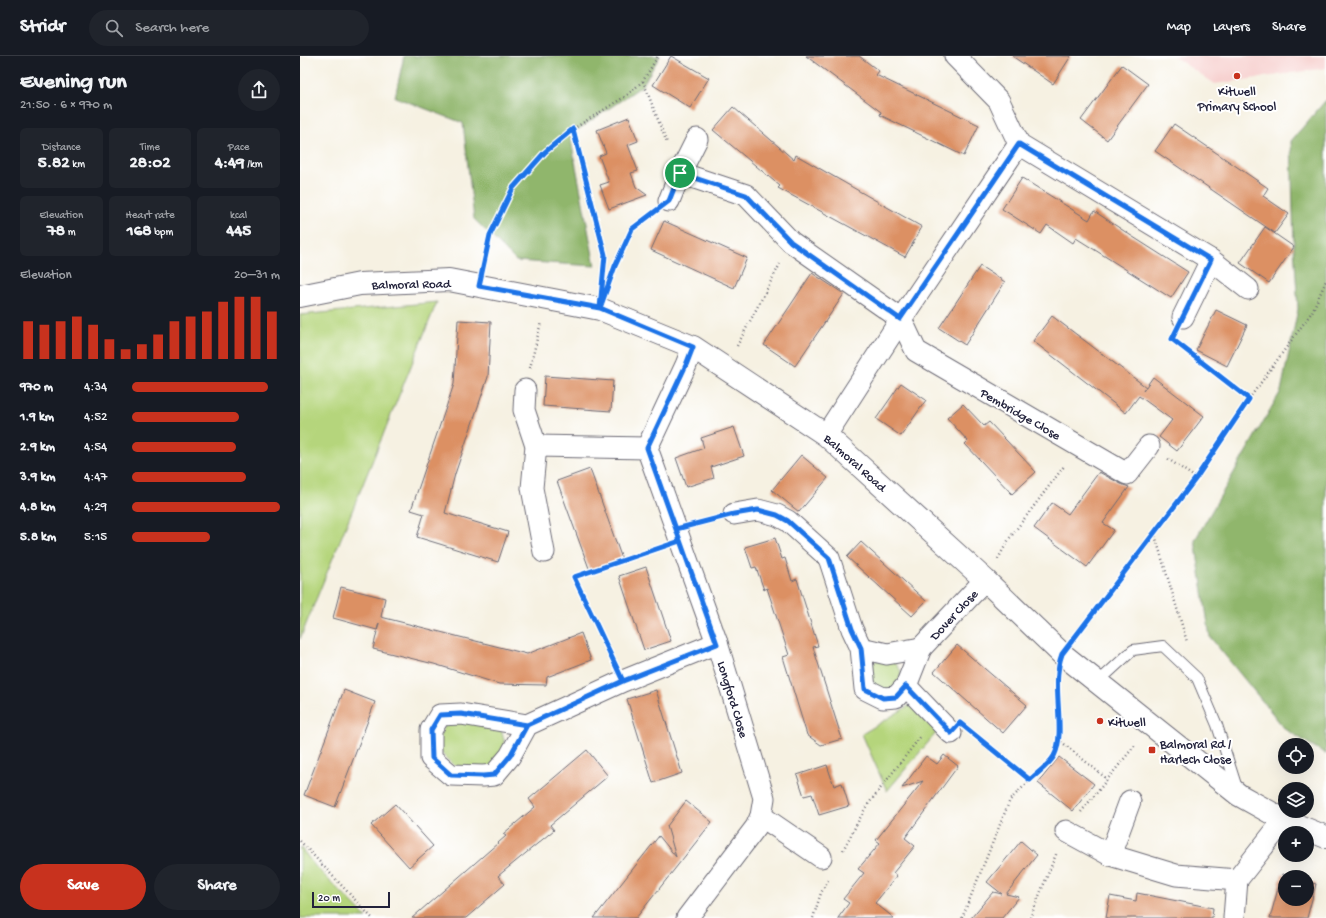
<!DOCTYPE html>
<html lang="en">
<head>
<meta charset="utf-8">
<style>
  :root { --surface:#171b24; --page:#20242c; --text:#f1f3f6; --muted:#9ea1a6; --line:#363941; --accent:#c8321e }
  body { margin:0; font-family:"Gochi Hand",sans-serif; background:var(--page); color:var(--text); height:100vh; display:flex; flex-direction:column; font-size:15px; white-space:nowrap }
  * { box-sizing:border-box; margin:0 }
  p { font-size:13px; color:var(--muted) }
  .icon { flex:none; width:22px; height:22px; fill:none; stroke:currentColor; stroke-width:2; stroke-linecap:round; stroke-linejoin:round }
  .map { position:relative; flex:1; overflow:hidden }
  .details { display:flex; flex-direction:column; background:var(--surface); width:300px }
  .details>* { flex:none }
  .fabs { position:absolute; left:978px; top:682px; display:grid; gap:8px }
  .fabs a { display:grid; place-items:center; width:36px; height:36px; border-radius:50%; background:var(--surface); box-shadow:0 4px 16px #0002; font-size:20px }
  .scale { position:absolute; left:12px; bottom:10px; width:78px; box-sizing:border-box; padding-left:4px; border:2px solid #22223b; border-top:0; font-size:11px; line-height:14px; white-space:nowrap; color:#22223b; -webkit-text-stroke:3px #fff; paint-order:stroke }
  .pin { position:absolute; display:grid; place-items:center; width:34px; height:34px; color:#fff; margin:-17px; border:2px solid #fff; border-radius:50%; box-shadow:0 1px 4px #0007 }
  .round { display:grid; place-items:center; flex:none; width:42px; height:42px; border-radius:21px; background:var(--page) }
  .headline { display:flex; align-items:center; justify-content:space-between; height:68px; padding:0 20px }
  h1 { font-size:22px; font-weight:700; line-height:30px }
  .metrics { display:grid; grid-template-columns:repeat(3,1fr); gap:6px; height:68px; padding:4px 20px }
  .metrics div { display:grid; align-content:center; border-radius:6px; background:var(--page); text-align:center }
  .metrics b { font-size:17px; font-weight:700 }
  .metrics small { font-size:11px; font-weight:400 }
  .metrics p { font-size:11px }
  .chart { height:112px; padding:8px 20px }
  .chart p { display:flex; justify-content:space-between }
  .chart svg { width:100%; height:72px; margin-top:4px; stroke:var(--accent); stroke-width:6 }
  .primary-button { display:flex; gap:8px; margin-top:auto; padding:8px 20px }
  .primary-button a { flex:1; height:46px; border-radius:24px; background:var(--accent); color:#fff; font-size:16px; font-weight:700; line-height:46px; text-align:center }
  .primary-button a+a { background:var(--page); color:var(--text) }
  ul { padding:0 20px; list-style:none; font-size:13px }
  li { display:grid; grid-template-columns:64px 48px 1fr; align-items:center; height:30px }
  li i { height:10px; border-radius:5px; background:var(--accent) }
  header { display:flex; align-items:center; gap:24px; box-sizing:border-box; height:56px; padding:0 20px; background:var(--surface); border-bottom:1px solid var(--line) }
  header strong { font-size:19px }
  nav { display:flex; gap:22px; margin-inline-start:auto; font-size:14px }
  .search { width:280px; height:36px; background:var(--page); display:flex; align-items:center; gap:10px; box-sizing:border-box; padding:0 14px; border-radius:22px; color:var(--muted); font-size:15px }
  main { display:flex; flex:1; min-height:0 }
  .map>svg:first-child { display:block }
  .built { fill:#f7d0cf }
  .green { fill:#b5d57c; stroke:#6c7c5c }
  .forest { fill:#90b66c; stroke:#596c54 }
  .building { fill:#dc9064 }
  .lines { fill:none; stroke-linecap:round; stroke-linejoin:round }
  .service-casing { stroke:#6c6a75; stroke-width:12 }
  .minor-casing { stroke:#6c6a75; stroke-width:23 }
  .tertiary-casing { stroke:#6c6a75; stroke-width:24 }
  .path { stroke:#6c6a75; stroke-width:2.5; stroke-dasharray:1 3; stroke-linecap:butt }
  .service { stroke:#fff; stroke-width:10 }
  .minor { stroke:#fff; stroke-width:21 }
  .tertiary { stroke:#fff; stroke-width:22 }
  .route-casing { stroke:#fff; stroke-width:8 }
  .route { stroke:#1a73e8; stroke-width:5 }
  .poi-dot { fill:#c8321e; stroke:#fff; stroke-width:1.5 }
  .labels { text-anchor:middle; stroke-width:4; stroke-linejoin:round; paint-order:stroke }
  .poi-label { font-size:13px; fill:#22223b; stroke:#fff; text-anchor:start }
  .street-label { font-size:13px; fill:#22223b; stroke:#fff }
</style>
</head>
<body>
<header>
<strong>Stridr</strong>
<div class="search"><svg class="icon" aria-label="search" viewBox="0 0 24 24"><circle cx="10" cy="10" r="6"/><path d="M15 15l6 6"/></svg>Search here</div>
<nav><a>Map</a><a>Layers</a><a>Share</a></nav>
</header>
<main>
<section class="details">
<div class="headline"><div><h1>Evening run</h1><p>21:50 · 6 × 970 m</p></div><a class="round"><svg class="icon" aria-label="share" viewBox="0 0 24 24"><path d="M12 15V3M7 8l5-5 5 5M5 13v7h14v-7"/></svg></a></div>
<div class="metrics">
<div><p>Distance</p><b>5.82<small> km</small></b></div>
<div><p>Time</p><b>28:02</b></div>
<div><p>Pace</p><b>4:49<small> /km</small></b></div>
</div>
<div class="metrics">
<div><p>Elevation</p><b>78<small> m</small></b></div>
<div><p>Heart rate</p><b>168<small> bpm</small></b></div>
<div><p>kcal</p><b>445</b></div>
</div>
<div class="chart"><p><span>Elevation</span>20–31 m</p>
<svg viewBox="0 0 160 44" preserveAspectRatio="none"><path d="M5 44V21M15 44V23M25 44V21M35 44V18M45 44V23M55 44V32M65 44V38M75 44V35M85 44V29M95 44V21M105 44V18M115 44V15M125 44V9M135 44V6M145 44V6M155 44V15"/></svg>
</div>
<ul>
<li><b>970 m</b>4:34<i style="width:92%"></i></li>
<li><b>1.9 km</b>4:52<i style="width:72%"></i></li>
<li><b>2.9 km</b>4:54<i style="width:70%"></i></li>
<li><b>3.9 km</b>4:47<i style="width:77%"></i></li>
<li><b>4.8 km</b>4:29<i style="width:100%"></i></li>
<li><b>5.8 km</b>5:15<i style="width:53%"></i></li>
</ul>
<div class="primary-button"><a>Save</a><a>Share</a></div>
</section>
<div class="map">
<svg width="1026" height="862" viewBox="0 0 1026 862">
  <rect width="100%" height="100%" fill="#fff"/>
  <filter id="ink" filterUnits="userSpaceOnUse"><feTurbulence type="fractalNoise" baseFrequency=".025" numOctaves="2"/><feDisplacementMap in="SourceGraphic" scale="8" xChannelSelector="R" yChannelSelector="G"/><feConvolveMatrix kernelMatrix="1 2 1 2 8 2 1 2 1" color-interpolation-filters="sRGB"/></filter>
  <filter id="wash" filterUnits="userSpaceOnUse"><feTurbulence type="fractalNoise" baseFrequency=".012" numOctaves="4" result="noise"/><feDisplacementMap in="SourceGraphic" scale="16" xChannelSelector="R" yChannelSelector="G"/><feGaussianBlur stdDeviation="0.9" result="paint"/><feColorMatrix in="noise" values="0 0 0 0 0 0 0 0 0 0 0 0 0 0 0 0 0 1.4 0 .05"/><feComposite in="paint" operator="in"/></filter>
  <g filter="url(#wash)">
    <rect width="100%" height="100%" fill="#f6f1e2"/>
    <path class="built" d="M 873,0 L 1026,0 L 1026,12 L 915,28 Z"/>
    <g class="green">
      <path d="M 137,246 L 0,583 L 0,259 Z"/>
      <path d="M 575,604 L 593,604 L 601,615 L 599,629 L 585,636 L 570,630 L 568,616 Z"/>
      <path d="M 610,649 L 637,676 L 587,735 L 562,678 Z"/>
      <path d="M 171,666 L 201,673 L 204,684 L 205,696 L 190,711 L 162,715 C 141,700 133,693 145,668 Z"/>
      <path d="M 0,791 L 15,810 L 67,862 L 0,862 Z"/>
    </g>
    <g class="forest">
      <path d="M 104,0 L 360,0 L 342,30 L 270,79 L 295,210 L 216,205 L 174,163 L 163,67 L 95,41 Z"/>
      <path d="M 1026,44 L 1026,698 L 985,673 L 910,581 L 895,484 L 981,335 L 998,253 L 994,191 L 991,85 Z"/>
    </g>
    <g id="blocks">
      <g class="building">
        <path d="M 371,0 L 409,22 L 390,52 L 353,29 Z"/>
        <path d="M 506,0 L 559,0 L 579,15 L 576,19 L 679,69 L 664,100 L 580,59 L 581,56 Z"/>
        <path d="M 712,0 L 771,0 L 753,28 Z"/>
        <path d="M 822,9 L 848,28 L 807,84 L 781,64 Z"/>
        <path d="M 433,51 L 494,104 L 496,99 L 622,171 L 605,201 L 478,132 L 480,130 L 413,74 Z"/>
        <path d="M 329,61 L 338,85 L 328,89 L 338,115 L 331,117 L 336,131 L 347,139 L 309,153 L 300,129 L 309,126 L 299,100 L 306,97 L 297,74 Z"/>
        <path d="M 874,68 L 968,132 L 963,140 L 989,158 L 975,177 L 855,95 Z"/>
        <path d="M 722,122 L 789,164 L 794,155 L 830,179 L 888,216 L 871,242 L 776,182 L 773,187 L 747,169 L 741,178 L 702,153 Z"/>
        <path d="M 364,165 L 447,202 L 434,232 L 351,194 Z"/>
        <path d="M 965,171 L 994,191 L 969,227 L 940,207 Z"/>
        <path d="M 680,210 L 705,226 L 665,289 L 639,272 Z"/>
        <path d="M 512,217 L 544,238 L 495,310 L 464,289 Z"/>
        <path d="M 916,254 L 947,269 L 927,310 L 896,294 Z"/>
        <path d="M 752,260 L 846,331 L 843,335 L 853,321 L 904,360 L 877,395 L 859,381 L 872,364 L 839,340 L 826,357 L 733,285 Z"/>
        <path d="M 158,264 L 191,266 L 188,321 L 155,418 L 145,457 L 208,476 L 198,506 L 117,481 L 124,458 L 111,454 L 154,328 Z"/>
        <path d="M 245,320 L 313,325 L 311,355 L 243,350 Z"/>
        <path d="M 601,327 L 626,344 L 601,380 L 576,363 Z"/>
        <path d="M 663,348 L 684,370 L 689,366 L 736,416 L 712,438 L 665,388 L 668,385 L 647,362 Z"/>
        <path d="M 434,371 L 444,400 L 411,411 L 414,422 L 386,431 L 376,402 L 404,392 L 401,382 Z"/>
        <path d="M 501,399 L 528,422 L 499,456 L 472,434 Z"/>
        <path d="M 290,413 L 322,503 L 290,515 L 257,425 Z"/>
        <path d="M 799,416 L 821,428 L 829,431 L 803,467 L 814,474 L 787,511 L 734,472 L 752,447 L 768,458 Z"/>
        <path d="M 475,482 L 482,503 L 485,502 L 492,525 L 497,523 L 518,590 L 513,591 L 542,683 L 521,689 L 507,679 L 483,601 L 489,599 L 467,532 L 464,534 L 456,511 L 452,512 L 445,491 Z"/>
        <path d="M 561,486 L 626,545 L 612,560 L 547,501 Z"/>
        <path d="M 346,511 L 371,585 L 344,594 L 319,520 Z"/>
        <path d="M 41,531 L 85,542 L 81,561 L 227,598 L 281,577 L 291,604 L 247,621 L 246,629 L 199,628 L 134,608 L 73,593 L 79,567 L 77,574 L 33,562 Z"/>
        <path d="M 657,589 L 727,649 L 703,677 L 634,616 Z"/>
        <path d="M 44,634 L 75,646 L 35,751 L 4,739 Z"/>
        <path d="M 356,634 L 382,717 L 353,727 L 327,643 Z"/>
        <path d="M 287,694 L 308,720 L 250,769 L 254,774 L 198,820 L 205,828 L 166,862 L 112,862 L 206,780 L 203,778 L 235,751 L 229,743 Z"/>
        <path d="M 644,699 L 658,710 L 605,782 L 615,790 L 593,817 L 597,820 L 575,847 L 594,862 L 538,862 L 549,847 L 543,843 L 564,817 L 558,813 L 580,787 L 576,784 L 623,725 L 602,732 L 626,700 L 637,708 Z"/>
        <path d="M 759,701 L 794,728 L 773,755 L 738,727 Z"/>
        <path d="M 527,709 L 534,730 L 542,727 L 549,750 L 519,759 L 512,738 L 504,740 L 497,719 Z"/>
        <path d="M 386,745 L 412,766 L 336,862 L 294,862 L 359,780 L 376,801 L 367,770 Z"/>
        <path d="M 95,748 L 133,790 L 109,811 L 71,769 Z"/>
        <path d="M 721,785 L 737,799 L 706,838 L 719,841 L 702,862 L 671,862 L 693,836 L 702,838 L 687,826 Z"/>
        <path d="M 982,818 L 992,821 L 985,821 L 985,843 L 1007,843 L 1007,825 L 1016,828 L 1007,862 L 970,862 Z"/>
        <path d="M 837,837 L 913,852 L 912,862 L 806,862 L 810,840 L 836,845 Z"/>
      </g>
    </g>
  </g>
  <g filter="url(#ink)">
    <use href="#blocks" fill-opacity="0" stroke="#6c6a75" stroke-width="1"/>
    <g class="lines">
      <defs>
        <path id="service" d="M 797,627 L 833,594 L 863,590 L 897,622 L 917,669 L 937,732"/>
        <g id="minor">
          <path d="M 719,88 L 911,204 L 948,233"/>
          <path d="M 380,117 L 397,83"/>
          <path d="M 369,145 L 380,117 L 446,139 L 491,186 L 601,263 L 616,295 L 827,418 L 849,390"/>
          <path d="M 883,261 L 911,204"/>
          <path d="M 225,334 L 224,354 L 236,390 L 232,432 L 244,496"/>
          <path d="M 526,379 L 601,263 L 719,88 L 699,45 L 655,0"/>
          <path d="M 236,390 L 347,392"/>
          <path d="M 434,458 L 458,454 L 477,459 L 488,465 L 529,502 L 552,573 L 561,592"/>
          <path d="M 561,592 L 587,598 L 621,592 L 606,630 L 596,641 L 583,642 L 565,633 Z"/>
          <path d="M 621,592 L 685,524"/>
          <path d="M 606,630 L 651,677"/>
          <path d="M 227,669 L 161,658 L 140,659 L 131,674 L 131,702 L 151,719 L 183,720 L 194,719 L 210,700 L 227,669 L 323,625 L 417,587"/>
          <path d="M 461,760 L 521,801"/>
          <path d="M 766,775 L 810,799 L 876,819 L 937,824"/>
          <path d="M 810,799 L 830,745"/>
          <path d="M 387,862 L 456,771 L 461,760 L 464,742 L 417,587 L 347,392 L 386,309 L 393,291"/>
          <path d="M 934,862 L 937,824 L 984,764"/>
        </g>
        <path id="tertiary" d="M 0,240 L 60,228 L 149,224 L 300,253 L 393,291 L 526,379 L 685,524 L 762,598 L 939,739 L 984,764 L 1026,781"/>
      </defs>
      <use href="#service" class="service-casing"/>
      <use href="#minor" class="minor-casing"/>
      <use href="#tertiary" class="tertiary-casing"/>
      <g class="path">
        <path d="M 343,25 L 367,87"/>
        <path d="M 273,73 L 305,199 L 302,228"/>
        <path d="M 184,206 L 191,179 L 213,132 L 245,97 L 273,73 L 326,40 L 343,25 L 358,0"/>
        <path d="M 308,229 L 315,210 L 333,173 L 351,159"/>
        <path d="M 873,284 L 949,343"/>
        <path d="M 437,290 L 480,208"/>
        <path d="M 230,312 L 241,266"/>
        <path d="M 868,403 L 896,422"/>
        <path d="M 400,467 L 412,463"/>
        <path d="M 854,476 L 887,586"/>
        <path d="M 698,503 L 709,483 L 765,409"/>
        <path d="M 777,579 L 896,422 L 949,343 L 1012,256 L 1026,225"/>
        <path d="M 313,605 L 274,521 L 358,493"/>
        <path d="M 675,679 L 730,724"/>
        <path d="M 758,683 L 807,723"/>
        <path d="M 781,756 L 836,688"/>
        <path d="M 0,785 L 72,862"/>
        <path d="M 543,794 L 566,751 L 621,680"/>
        <path d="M 513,862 L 521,837 L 528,824"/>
        <path d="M 662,862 L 710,744 L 754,700 L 759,679 L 757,624"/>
        <path d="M 730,862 L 757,796"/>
      </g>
      <use href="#service" class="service"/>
      <use href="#minor" class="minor"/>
      <use href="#tertiary" class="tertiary"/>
    </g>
  </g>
  <g class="lines" filter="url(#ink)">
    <defs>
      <path id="route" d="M 380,117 L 369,145 L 332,173 L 315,210 L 300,252 L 179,230 L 190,179 L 213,132 L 245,96 L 273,73 L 305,199 L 300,252 L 393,291 L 386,309 L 347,392 L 417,588 L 323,625 L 227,669 L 210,700 L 194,719 L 183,720 L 151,719 L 132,702 L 131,674 L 140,659 L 161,658 L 227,669 L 323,625 L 274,521 L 380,485 L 376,473 L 434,458 L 458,454 L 477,459 L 488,465 L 529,502 L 552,573 L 561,592 L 565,633 L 583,642 L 596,641 L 606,630 L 651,677 L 660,667 L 730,724 C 737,717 749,709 754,700 C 767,675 750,630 762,598 L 896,422 L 949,343 L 872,283 L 911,204 L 719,88 L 600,263 L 491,186 L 446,139 L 380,117"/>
    </defs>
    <use href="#route" class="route-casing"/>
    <use href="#route" class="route"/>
  </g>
  <g class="poi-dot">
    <circle cx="937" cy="20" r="4"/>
    <circle cx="800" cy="665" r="4"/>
    <rect x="848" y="690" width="8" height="8" rx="2"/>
  </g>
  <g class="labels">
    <g class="poi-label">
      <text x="937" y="39" text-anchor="middle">Kitwell<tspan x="937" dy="15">Primary School</tspan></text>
      <text x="808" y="670">Kitwell</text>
      <text x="860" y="692">Balmoral Rd /<tspan x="860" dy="15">Harlech Close</tspan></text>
    </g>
    <g class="street-label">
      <text transform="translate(111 227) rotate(-1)" y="5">Balmoral Road</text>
      <text transform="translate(721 357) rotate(30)" y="5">Pembridge Close</text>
      <text transform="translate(556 406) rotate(42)" y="5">Balmoral Road</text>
      <text transform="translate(653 558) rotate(-47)" y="5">Dover Close</text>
      <text transform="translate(434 643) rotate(73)" y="5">Longford Close</text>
    </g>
  </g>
</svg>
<div class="fabs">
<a><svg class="icon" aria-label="locate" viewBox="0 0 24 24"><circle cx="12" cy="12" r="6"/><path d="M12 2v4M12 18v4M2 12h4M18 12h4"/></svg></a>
<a><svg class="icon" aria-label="layers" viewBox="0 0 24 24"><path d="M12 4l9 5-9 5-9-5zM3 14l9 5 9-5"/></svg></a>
<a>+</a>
<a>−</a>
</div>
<div class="scale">20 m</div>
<div class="pin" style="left:380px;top:117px;background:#1e9e55"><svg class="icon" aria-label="arrive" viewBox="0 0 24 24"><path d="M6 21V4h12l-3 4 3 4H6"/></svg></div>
</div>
</main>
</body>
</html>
